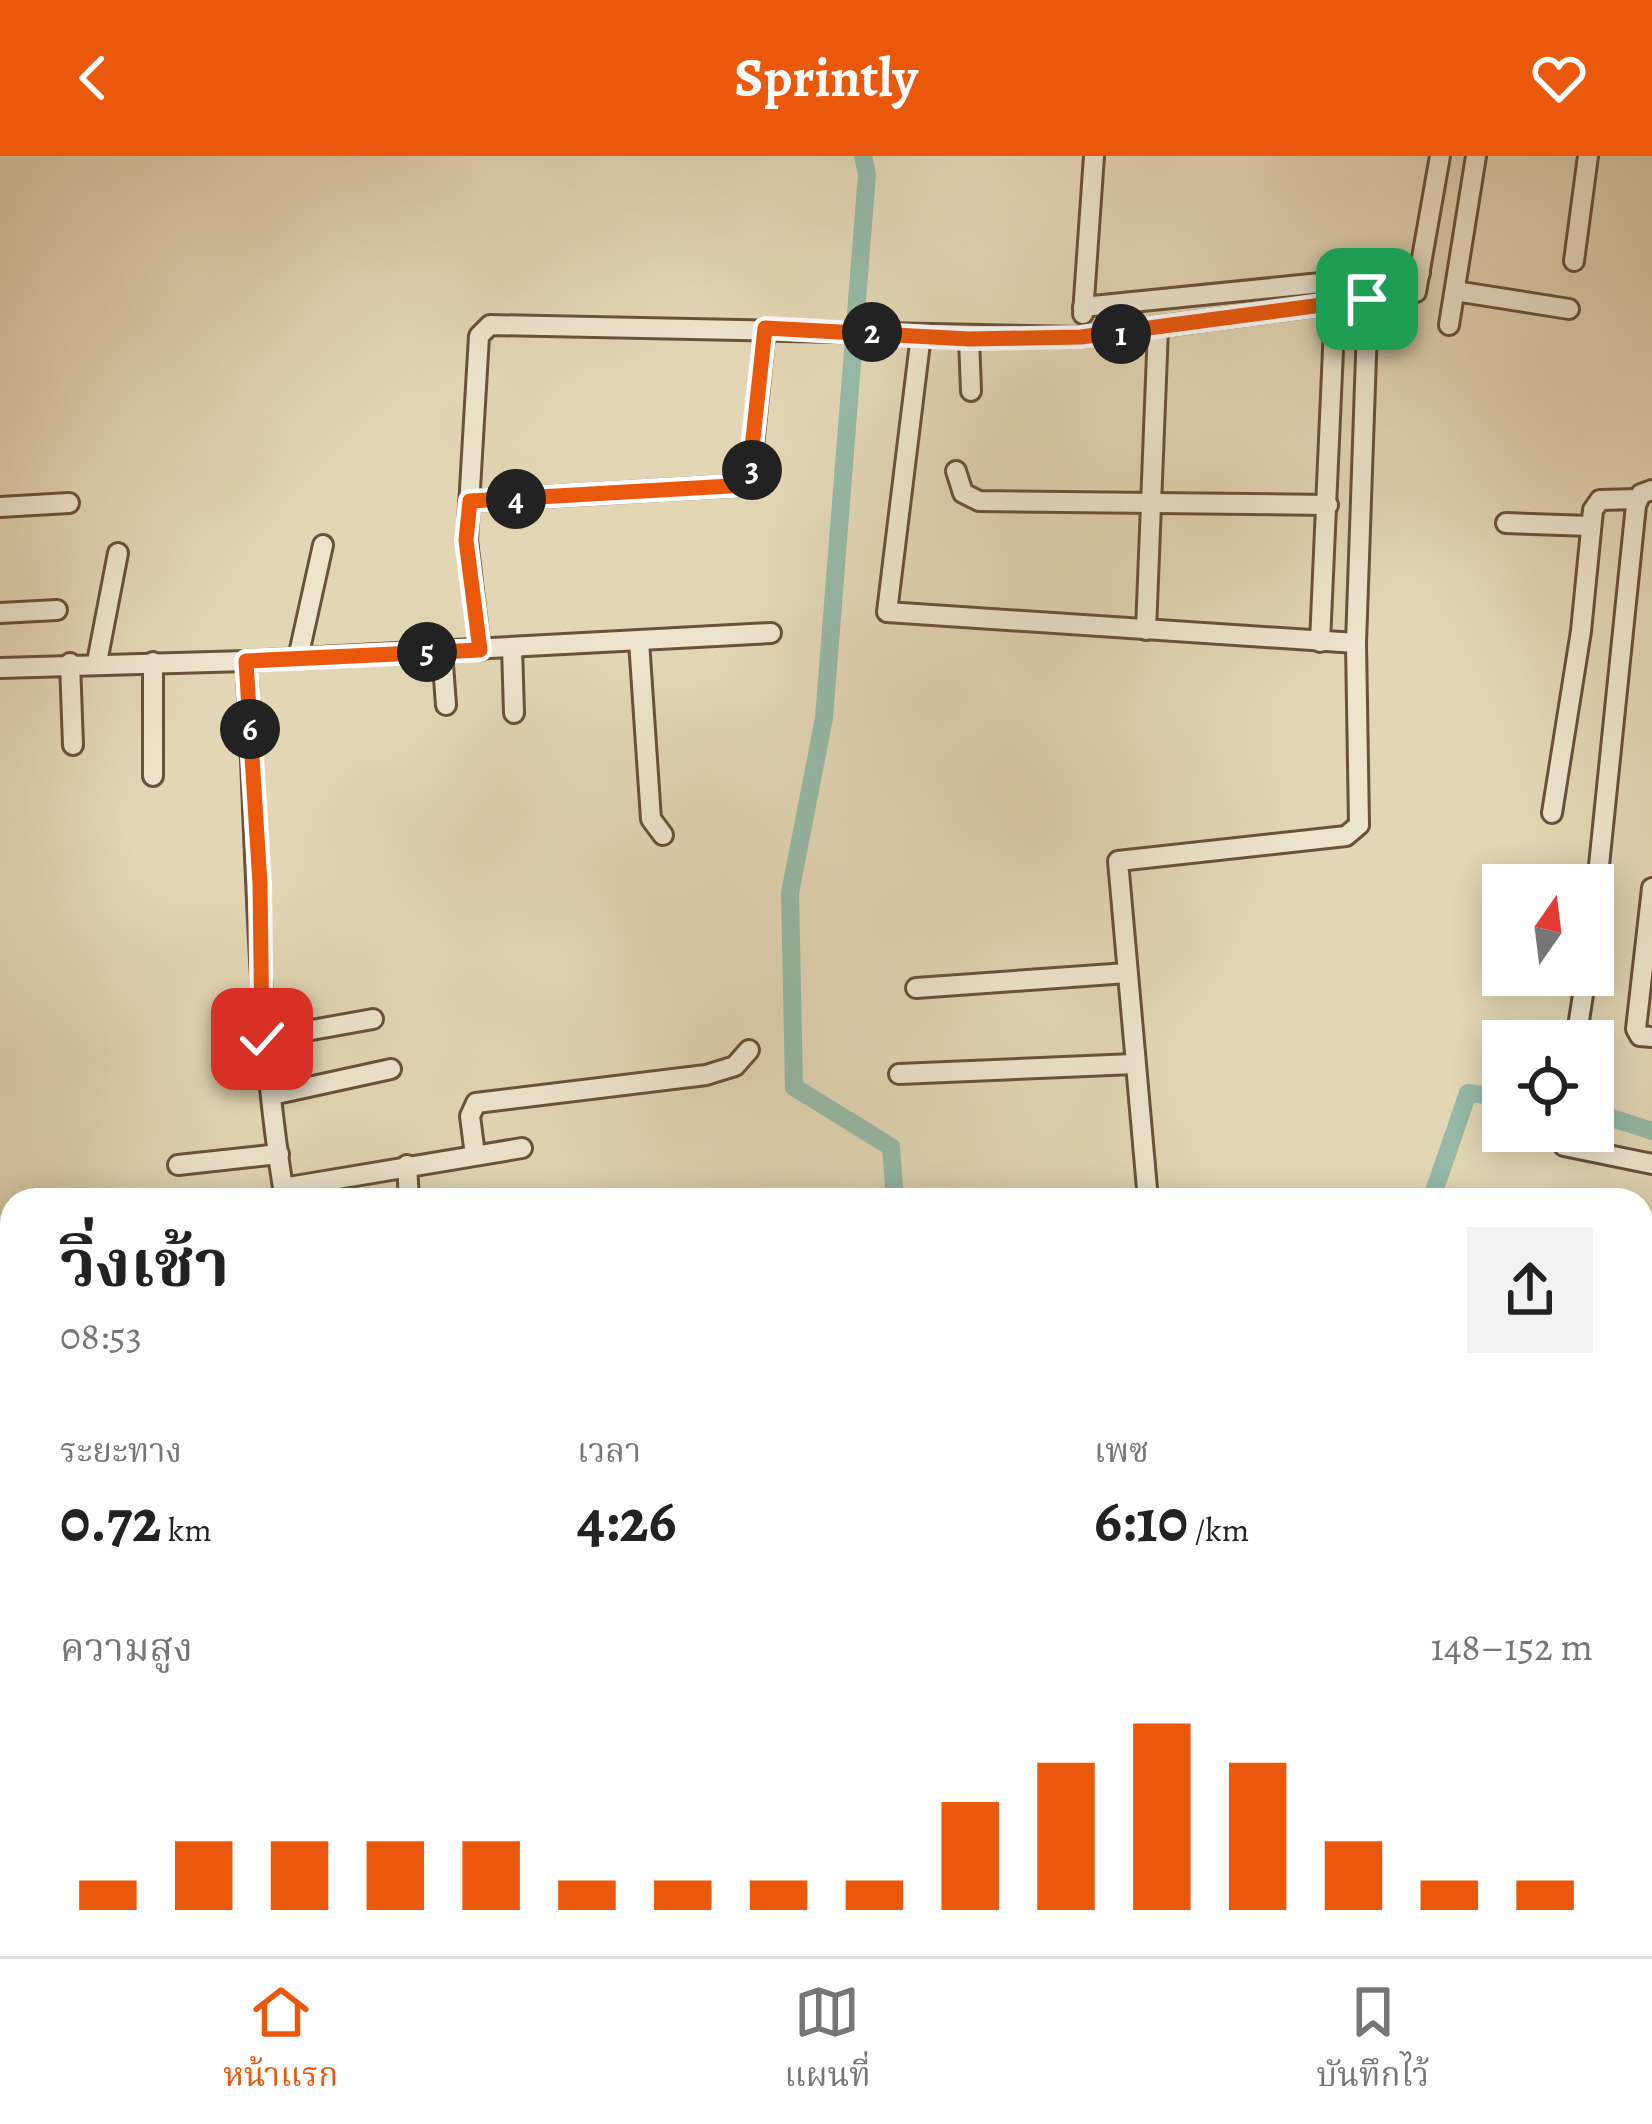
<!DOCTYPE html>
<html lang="th">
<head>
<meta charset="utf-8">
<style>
  :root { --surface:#fff; --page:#f2f2f2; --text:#222; --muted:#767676; --line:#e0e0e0; --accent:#ea580c }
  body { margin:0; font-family:Alegreya,"Noto Serif Thai",serif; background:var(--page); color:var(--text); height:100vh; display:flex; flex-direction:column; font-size:45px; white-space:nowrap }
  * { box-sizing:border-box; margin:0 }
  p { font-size:39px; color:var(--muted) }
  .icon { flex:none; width:66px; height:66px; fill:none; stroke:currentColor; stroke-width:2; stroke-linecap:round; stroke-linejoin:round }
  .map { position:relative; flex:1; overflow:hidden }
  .details { position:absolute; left:0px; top:1032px; width:1653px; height:768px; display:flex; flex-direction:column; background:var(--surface); border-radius:36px 36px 0 0; box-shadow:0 6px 30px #0003 }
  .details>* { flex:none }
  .needle { width:78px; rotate:14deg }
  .fabs { position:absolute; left:1482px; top:708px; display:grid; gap:24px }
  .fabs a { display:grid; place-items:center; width:132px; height:132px; border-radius:0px; background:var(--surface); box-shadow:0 6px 30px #0003; font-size:60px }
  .pin { position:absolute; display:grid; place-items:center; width:102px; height:102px; color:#fff; margin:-51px; border-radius:24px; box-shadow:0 6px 18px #0006 }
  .km { position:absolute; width:60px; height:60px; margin:-30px; border-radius:50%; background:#222; color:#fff; font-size:33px; line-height:60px; text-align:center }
  .round { display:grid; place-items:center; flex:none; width:126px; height:126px; border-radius:0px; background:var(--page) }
  .summary { display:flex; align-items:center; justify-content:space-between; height:204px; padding:0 60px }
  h1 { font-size:66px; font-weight:700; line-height:90px }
  .metrics { display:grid; grid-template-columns:repeat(3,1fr); gap:18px; height:204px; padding:12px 60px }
  .metrics div { display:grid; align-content:center }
  .metrics b { font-size:60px; font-weight:700 }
  .metrics small { font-size:33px; font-weight:400 }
  .metrics p { font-size:33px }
  .chart { height:336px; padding:24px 60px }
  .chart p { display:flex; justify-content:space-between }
  .chart svg { width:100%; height:216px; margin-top:12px; stroke:var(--accent); stroke-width:6 }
  header { display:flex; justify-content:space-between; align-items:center; height:156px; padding:0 60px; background:var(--accent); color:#fff; font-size:54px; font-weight:700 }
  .tab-bar { display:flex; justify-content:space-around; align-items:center; height:168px; border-top:3px solid var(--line); background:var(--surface); font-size:33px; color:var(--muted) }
  .tab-bar a { display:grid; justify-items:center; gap:6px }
  .tab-bar .active { color:var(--accent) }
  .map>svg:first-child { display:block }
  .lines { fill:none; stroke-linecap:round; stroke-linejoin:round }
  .canal { stroke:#96baa7; stroke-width:18 }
  .minor-casing { stroke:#6b513a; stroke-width:24 }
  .path { stroke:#432512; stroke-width:3; stroke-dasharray:3 6; stroke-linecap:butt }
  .minor { stroke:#ede4ce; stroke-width:18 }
  .route-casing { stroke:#fff; stroke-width:24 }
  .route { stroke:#ea580c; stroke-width:15 }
</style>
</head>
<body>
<header><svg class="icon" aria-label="back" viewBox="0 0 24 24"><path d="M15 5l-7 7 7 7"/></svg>Sprintly<svg class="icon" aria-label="heart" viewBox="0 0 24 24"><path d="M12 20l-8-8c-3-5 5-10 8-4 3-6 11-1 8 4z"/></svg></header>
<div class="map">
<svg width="1652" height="1800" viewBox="0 0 1652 1800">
  <rect width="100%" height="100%" fill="#e3d6b4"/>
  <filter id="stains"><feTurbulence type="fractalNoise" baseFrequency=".00167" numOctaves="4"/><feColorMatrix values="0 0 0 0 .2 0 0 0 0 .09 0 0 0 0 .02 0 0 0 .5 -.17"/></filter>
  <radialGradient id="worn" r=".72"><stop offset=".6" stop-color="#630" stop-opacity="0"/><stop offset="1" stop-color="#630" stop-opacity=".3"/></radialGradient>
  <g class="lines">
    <g class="canal">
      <path d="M 863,0 L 867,18 L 824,562 L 790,737 L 794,931 L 891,991 L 895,1044"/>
      <path d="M 1593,956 L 1652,975"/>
      <path d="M 1431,1044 L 1468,937 L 1503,941"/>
      <path d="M 0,1308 L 12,1306"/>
      <path d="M 1114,1788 L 1118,1800"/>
    </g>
    <defs>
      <g id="minor">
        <path d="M 1574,105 L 1588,0"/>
        <path d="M 1455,135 L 1569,153"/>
        <path d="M 1083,151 L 1420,117"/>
        <path d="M 1083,158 L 1094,0"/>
        <path d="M 1449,169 L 1476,0"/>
        <path d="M 921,179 L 887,456 L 1356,487"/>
        <path d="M 969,183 L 971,235"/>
        <path d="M 956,315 L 963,337 L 979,345 L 1328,349"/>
        <path d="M 470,345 L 749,329 L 765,172"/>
        <path d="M 0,351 L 69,347"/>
        <path d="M 1506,367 L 1591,370"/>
        <path d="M 0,457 L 57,454"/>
        <path d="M 1146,474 L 1158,173"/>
        <path d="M 639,485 L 651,663 L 663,679"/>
        <path d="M 1320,486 L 1335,149"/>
        <path d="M 512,491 L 514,557"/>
        <path d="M 480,494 L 467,384 L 479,180 L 490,169 L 1081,181 L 1368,143"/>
        <path d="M 442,495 L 446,549"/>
        <path d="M 298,502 L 323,389"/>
        <path d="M 246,505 C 257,685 255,866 285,1044"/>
        <path d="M 97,506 L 118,397"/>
        <path d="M 70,507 L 73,589"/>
        <path d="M 0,512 L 246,505 L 771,477"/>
        <path d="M 153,620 L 153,506"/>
        <path d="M 1552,657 L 1581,475 L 1593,354 L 1600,344 L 1637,343"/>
        <path d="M 1652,732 L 1636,873 L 1640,880 L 1652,881"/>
        <path d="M 1593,768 L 1636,349 L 1641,338 L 1652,334"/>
        <path d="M 916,832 L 1127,817"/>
        <path d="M 1578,871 L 1586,819"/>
        <path d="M 262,883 L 373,863"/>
        <path d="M 899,918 L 1134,908"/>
        <path d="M 272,939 L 391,913"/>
        <path d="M 1564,990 L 1652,1008"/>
        <path d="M 475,999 L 470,960 L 476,947 L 706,919 L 735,910 L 749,894"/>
        <path d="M 178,1009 L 279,998"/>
        <path d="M 407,1009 L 409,1044"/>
        <path d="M 283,1032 L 522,992"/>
        <path d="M 1148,1044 L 1118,705 L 1346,680 L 1359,669 L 1356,487 L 1368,143 L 1416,136 L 1440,0"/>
        <path d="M 1641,1463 L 1652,1462"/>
        <path d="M 0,1492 L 12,1492"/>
        <path d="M 0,1787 L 12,1788"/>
        <path d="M 25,1788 L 462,1800"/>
        <path d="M 940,1788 L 942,1800"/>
      </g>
    </defs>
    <use href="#minor" class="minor-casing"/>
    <g class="path">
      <path d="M 1101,1788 L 1105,1800"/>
      <path d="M 1127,1788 L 1131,1800"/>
    </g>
    <use href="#minor" class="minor"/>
  </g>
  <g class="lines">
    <defs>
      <path id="route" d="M 262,883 L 260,728 L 246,505 L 480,494 L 466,384 L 470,345 L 748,329 L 765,172 L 969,183 L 1081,181 L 1367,143"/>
    </defs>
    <use href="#route" class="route-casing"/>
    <use href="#route" class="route"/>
  </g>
  <rect width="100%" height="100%" filter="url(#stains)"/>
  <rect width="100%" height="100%" fill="url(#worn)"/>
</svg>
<div class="fabs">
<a><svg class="needle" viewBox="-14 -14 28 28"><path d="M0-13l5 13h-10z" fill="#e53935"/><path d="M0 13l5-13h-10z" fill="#767676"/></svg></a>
<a><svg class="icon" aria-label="locate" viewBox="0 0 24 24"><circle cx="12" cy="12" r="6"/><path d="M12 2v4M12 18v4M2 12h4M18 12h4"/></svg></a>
</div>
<div class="pin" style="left:1367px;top:143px;background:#1e9e55"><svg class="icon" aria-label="arrive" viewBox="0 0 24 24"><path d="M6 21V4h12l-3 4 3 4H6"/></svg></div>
<div class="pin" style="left:262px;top:883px;background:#d93025"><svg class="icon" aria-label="check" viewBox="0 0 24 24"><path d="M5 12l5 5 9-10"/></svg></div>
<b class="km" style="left:1121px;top:178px">1</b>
<b class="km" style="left:872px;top:176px">2</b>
<b class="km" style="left:752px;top:314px">3</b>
<b class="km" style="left:516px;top:343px">4</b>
<b class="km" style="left:427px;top:496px">5</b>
<b class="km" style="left:250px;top:573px">6</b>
<section class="details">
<div class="summary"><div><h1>วิ่งเช้า</h1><p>08:53</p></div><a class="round"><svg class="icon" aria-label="share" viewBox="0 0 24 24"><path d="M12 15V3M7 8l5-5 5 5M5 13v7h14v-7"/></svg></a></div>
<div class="metrics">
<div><p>ระยะทาง</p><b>0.72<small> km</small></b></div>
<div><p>เวลา</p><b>4:26</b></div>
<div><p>เพซ</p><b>6:10<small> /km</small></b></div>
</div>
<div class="chart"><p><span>ความสูง</span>148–152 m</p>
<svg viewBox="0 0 160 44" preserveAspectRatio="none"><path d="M5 44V38M15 44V30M25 44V30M35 44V30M45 44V30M55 44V38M65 44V38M75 44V38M85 44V38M95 44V22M105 44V14M115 44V6M125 44V14M135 44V30M145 44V38M155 44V38"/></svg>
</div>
</section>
</div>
<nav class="tab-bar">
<a class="active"><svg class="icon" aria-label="home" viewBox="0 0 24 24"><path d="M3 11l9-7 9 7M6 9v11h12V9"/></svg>หน้าแรก</a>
<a><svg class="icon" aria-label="map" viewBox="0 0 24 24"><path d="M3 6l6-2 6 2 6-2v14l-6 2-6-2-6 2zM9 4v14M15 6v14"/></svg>แผนที่</a>
<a><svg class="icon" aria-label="saved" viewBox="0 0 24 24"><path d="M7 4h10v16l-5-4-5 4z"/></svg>บันทึกไว้</a>
</nav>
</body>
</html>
